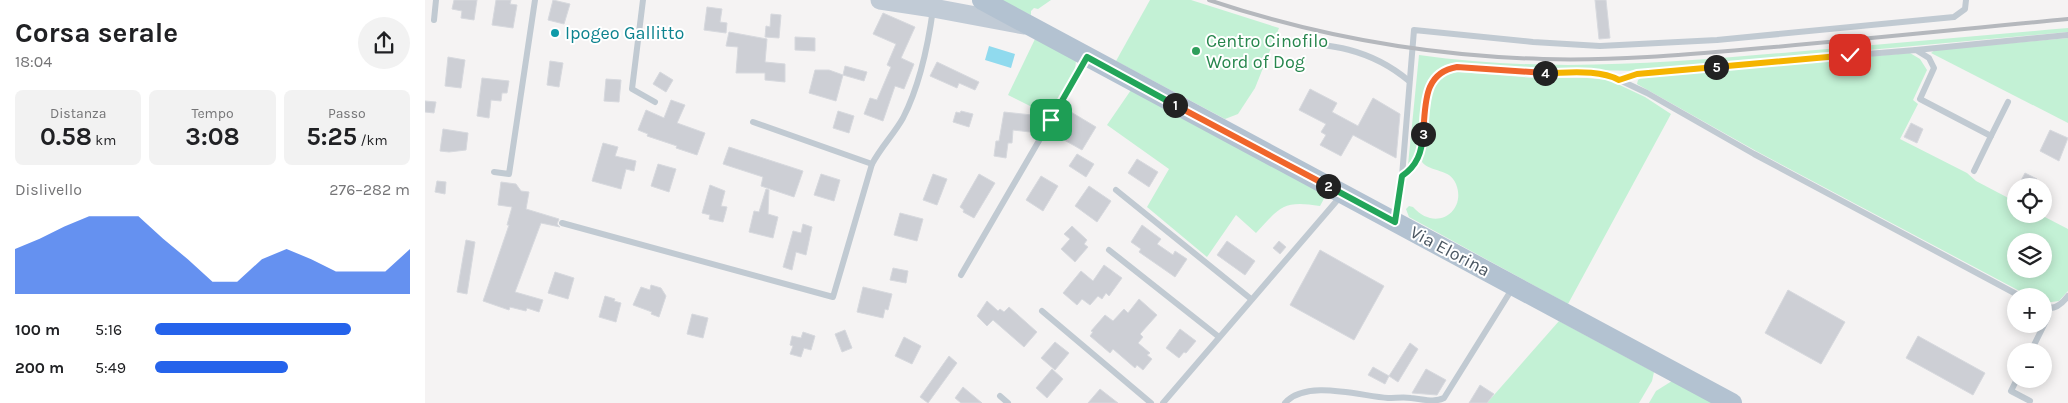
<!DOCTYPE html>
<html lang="it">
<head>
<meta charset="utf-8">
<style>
  :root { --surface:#fff; --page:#f2f2f2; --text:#202124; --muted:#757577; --accent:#2563eb }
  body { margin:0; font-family:Karla,sans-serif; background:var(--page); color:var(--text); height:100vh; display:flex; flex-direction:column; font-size:19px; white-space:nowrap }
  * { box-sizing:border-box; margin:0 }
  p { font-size:16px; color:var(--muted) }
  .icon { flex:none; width:28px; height:28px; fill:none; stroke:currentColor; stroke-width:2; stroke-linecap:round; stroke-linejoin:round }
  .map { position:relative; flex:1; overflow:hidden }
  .sheet { display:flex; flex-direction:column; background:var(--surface); width:425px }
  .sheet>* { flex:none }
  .buttons { position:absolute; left:1582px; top:178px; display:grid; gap:10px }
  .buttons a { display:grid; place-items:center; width:45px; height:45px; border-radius:50%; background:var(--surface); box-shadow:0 2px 12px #0003; font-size:25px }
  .pin { position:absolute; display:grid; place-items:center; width:42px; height:42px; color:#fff; margin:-21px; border-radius:10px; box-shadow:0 2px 8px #0006 }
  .km { position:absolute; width:25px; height:25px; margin:-12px; border-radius:50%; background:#222; color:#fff; font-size:14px; line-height:25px; text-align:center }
  .round { display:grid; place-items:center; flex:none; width:52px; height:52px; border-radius:26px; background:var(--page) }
  .overview { display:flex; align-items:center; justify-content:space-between; height:85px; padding:0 15px }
  h1 { font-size:28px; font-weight:700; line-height:38px }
  .figures { display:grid; grid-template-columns:repeat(3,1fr); gap:8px; height:85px; padding:5px 15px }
  .figures div { display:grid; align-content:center; border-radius:8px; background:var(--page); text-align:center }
  .figures b { font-size:25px; font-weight:700 }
  .figures small { font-size:14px; font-weight:400 }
  .figures p { font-size:14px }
  .chart { height:140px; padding:10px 15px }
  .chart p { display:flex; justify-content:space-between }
  .chart svg { width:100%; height:90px; margin-top:5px; fill:var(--accent); opacity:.7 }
  ul { padding:0 15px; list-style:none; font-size:16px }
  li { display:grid; grid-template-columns:80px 60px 1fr; align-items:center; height:38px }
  li i { height:12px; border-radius:6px; background:var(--accent) }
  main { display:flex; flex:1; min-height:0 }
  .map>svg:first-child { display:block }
  .green { fill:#c3f1d5; fill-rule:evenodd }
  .water { fill:#90daee }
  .building { fill:#cdcfd5; stroke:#d7d9de }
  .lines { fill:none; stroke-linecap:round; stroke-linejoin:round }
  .lane { stroke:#c1cad2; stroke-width:6 }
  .secondary { stroke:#c1cbd6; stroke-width:19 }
  .primary { stroke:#b3c2d1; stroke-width:20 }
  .rail { stroke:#b5b8bd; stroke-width:4 }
  .split-1-casing { stroke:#fff; stroke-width:10 }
  .split-2-casing { stroke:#fff; stroke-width:10 }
  .split-3-casing { stroke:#fff; stroke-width:10 }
  .split-4-casing { stroke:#fff; stroke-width:10 }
  .split-5-casing { stroke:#fff; stroke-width:10 }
  .split-6-casing { stroke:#fff; stroke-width:10 }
  .split-1 { stroke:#22a559; stroke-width:6 }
  .split-2 { stroke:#f0652b; stroke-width:6 }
  .split-3 { stroke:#22a559; stroke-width:6 }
  .split-4 { stroke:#f0652b; stroke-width:6 }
  .split-5 { stroke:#f5b400; stroke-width:6 }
  .split-6 { stroke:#f5b400; stroke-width:6 }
  .culture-dot { fill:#0f9aa8; stroke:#fff; stroke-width:2 }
  .leisure-dot { fill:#2e9e5b; stroke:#fff; stroke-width:2 }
  .labels { text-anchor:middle; stroke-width:4; stroke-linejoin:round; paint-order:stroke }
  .culture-label { font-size:18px; fill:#0d838f; stroke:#fff; text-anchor:start }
  .leisure-label { font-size:18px; fill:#27864d; stroke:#fff; text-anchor:start }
  .street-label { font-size:18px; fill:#4a5661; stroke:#fff }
</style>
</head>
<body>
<main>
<section class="sheet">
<div class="overview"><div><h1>Corsa serale</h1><p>18:04</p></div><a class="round"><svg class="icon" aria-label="share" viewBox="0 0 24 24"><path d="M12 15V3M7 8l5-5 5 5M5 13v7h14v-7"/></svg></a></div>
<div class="figures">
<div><p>Distanza</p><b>0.58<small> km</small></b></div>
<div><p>Tempo</p><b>3:08</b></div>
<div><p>Passo</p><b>5:25<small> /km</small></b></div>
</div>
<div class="chart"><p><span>Dislivello</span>276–282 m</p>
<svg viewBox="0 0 160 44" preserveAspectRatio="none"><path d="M0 44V22L10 17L20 11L30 6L40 6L50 6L60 17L70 27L80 38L90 38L100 27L110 22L120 27L130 33L140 33L150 33L160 22V44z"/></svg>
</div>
<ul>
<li><b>100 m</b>5:16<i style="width:77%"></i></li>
<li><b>200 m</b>5:49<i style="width:52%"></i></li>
</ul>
</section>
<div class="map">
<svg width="1643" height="403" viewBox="0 0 1643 403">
  <rect width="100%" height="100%" fill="#f5f3f3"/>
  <g class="green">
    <path d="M 574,0 L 626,0 L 613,9 L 609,8 L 606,11 L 606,15 Z"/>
    <path d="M 725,0 L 766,0 L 854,28 L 830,88 L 813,114 L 800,119 L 691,61 Z"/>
    <path d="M 1643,28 L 1643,32 L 1214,71 L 1116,69 L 1030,63 C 990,68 999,121 993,150 C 992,155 989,160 986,164 L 983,165 L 994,55 C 1121,73 1241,63 1368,52 C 1459,44 1551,36 1643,28 Z"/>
    <path d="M 1643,38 L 1643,123 L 1506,53 L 1510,50 Z"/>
    <path d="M 610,39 L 651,60 L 650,71 L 623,115 L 583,95 Z"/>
    <path d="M 1485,53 L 1495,59 L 1502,70 L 1488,100 L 1493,104 L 1475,139 L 1542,173 L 1551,181 L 1591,202 L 1591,214 L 1614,214 L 1643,229 L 1643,291 L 1634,301 L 1619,303 L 1619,296 L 1604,296 L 1331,151 L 1212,84 L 1213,80 L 1216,78 L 1244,73 ZM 1591,241 L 1619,241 L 1619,269 L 1591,269 Z"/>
    <path d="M 1033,72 L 1109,78 L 1162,78 L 1184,80 L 1220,97 L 1246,114 L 1143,304 L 984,217 L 981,209 L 984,206 L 988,207 C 1011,233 1042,211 1031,184 C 1025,168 1006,173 997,162 C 1005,133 994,76 1033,72 Z"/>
    <path d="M 706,90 L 901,195 L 895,206 C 858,200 855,207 831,233 L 811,215 L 782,257 L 722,207 L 744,169 L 682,125 Z"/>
    <path d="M 1134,321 L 1229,372 L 1227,381 L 1214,403 L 1062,403 Z"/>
    <path d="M 1247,381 L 1289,403 L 1224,403 L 1231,391 Z"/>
  </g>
  <path class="water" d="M 564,46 L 590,54 L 586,68 L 560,60 Z"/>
  <g class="building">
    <path d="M 29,0 L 52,0 L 49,20 L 36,18 L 37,11 L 27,9 Z"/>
    <path d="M 71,0 L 86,0 L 85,4 L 92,5 L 88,28 L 67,25 Z"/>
    <path d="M 128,0 L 145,4 L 139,24 L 123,20 Z"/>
    <path d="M 1170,0 L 1181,0 L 1185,38 L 1174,39 Z"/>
    <path d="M 282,7 L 297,9 L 295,22 L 302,23 L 301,33 L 279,30 Z"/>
    <path d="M 458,13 L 490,27 L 476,58 L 489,64 L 479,89 L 470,86 L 458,121 L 439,114 L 445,98 L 452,100 L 466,67 L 462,65 L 471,44 L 448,34 Z"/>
    <path d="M 346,14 L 356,15 L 354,38 L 340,37 L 341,26 L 345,27 Z"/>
    <path d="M 304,32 L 342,39 L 340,62 L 360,64 L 360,82 L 340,80 L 340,73 L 311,73 L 313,47 L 301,46 Z"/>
    <path d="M 370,37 L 390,38 L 390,51 L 370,50 Z"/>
    <path d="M 23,57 L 40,60 L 36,88 L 20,86 Z"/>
    <path d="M 125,61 L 138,63 L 134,87 L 122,85 Z"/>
    <path d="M 512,62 L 554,82 L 550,90 L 534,83 L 532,88 L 505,76 Z"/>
    <path d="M 420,66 L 442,72 L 439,81 L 418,75 Z"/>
    <path d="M 390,70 L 404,70 L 418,75 L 411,101 L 384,93 Z"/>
    <path d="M 235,72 L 248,80 L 241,92 L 228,84 Z"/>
    <path d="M 57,78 L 84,81 L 82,93 L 77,93 L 76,101 L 66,100 L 64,118 L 52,116 Z"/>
    <path d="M 181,79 L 196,80 L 194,102 L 179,101 Z"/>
    <path d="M 885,89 L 912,103 L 907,112 L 933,126 L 948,98 L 975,114 L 971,158 L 928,135 L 916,156 L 895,145 L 901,135 L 896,132 L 901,124 L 874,110 Z"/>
    <path d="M 246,100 L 260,105 L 252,123 L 280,133 L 272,155 L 251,148 L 252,146 L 222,136 L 223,134 L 213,130 L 221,110 L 239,118 Z"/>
    <path d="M 0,101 L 11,102 L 9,113 L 0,112 Z"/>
    <path d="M 413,111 L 429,116 L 424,133 L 408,128 Z"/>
    <path d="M 536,111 L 548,114 L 544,127 L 528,122 L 531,112 L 535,113 Z"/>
    <path d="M 579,112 L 607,115 L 605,132 L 588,130 L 587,143 L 583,143 L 581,158 L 569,156 L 571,141 L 574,141 Z"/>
    <path d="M 646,112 L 671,127 L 657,150 L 632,136 Z"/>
    <path d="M 1486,123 L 1498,129 L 1492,143 L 1479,137 Z"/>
    <path d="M 18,129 L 43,133 L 41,150 L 24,152 L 15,151 Z"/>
    <path d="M 1625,130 L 1643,138 L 1634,161 L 1615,151 Z"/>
    <path d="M 178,143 L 193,147 L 190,156 L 211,161 L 209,171 L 201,169 L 196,189 L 167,181 Z"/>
    <path d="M 304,147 L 378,171 L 369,197 L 336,186 L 338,177 L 298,164 Z"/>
    <path d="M 652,154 L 669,164 L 661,177 L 644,166 Z"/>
    <path d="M 712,159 L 733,172 L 724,187 L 703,173 Z"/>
    <path d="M 233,164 L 251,169 L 244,192 L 226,186 Z"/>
    <path d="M 1600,173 L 1612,179 L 1608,186 L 1593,186 Z"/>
    <path d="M 396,174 L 415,180 L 409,201 L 389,195 Z"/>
    <path d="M 508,174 L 522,179 L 512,205 L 498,200 Z"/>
    <path d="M 554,174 L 570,183 L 549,218 L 538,212 L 539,210 L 535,207 Z"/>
    <path d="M 616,176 L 633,186 L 618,211 L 601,200 Z"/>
    <path d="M 12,181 L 21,182 L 20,194 L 10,192 Z"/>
    <path d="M 76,182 L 91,184 L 96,191 L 104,192 L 101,209 L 134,219 L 132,224 L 135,227 L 116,223 L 90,292 L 118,300 L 114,312 L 102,308 L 101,311 L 85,307 L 84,310 L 58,301 L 84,225 L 82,225 L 87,207 L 73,205 Z"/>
    <path d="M 285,185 L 300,191 L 296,206 L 302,207 L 298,222 L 284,219 L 285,215 L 277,213 Z"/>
    <path d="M 664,186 L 686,201 L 672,222 L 650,206 Z"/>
    <path d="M 341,189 L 344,190 L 343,214 L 353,217 L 348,238 L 324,232 L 329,211 L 334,212 Z"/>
    <path d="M 475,213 L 498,219 L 492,241 L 469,235 Z"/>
    <path d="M 378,224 L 387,227 L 381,255 L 371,252 L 367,270 L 358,267 L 368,231 L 376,233 Z"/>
    <path d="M 717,225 L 736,239 L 732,244 L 748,255 L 750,251 L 762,259 L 750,277 L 714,252 L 716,249 L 706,242 Z"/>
    <path d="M 647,226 L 662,240 L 659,244 L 663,247 L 650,262 L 636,249 L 645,239 L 639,234 Z"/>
    <path d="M 41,240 L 50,242 L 42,294 L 32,292 Z"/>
    <path d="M 802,241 L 830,261 L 820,275 L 792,255 Z"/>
    <path d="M 854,241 L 861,247 L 855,254 L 848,248 Z"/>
    <path d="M 895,250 L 959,286 L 929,340 L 865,305 Z"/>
    <path d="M 679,265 L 697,278 L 684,296 L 681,293 L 677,299 L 673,296 L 665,305 L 657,299 L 652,305 L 638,293 L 656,271 L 668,281 Z"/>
    <path d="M 468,268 L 483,271 L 481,283 L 465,280 Z"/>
    <path d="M 130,272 L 149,278 L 143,299 L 123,293 Z"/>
    <path d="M 226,285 L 236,288 L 241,296 L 234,317 L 226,314 L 227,312 L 208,305 L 216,287 L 225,290 Z"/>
    <path d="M 438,287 L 467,294 L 463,310 L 460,309 L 458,318 L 432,312 Z"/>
    <path d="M 1363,290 L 1420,322 L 1396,364 L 1340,333 Z"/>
    <path d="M 180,296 L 190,299 L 189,301 L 196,303 L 191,322 L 174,317 Z"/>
    <path d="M 714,299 L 732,315 L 715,334 L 718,337 L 713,343 L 725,353 L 722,355 L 727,359 L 718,370 L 712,365 L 710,368 L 688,349 L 685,353 L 665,336 L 668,332 L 666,331 L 680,315 L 688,321 L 699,309 L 703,313 Z"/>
    <path d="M 562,301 L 573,311 L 575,309 L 579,312 L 584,307 L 612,332 L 599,347 L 568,320 L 562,326 L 552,316 Z"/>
    <path d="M 267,314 L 283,318 L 278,338 L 262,334 Z"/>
    <path d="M 755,329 L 771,341 L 761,353 L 759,352 L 754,358 L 741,348 Z"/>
    <path d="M 420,330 L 427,348 L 417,352 L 410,334 Z"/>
    <path d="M 378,332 L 390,336 L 386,350 L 379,348 L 376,357 L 365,354 L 368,346 L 365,345 L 367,336 L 376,338 Z"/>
    <path d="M 1493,336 L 1560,373 L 1548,395 L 1481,358 Z"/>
    <path d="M 479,337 L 496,346 L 487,364 L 470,356 Z"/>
    <path d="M 630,342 L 644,353 L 630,370 L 616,358 Z"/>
    <path d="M 985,343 L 993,349 L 973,382 L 964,376 Z"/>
    <path d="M 524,356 L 532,363 L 503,403 L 495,397 Z"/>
    <path d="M 948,367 L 964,376 L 960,384 L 943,375 Z"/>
    <path d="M 627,369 L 638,379 L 622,398 L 611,388 Z"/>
    <path d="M 1001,369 L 1021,380 L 1012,395 L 987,393 Z"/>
    <path d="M 1055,385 L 1069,394 L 1062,403 L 1044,403 Z"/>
    <path d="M 538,387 L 557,403 L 536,403 L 530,398 Z"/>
    <path d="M 675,389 L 693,403 L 663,403 Z"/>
  </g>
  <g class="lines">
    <g class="lane">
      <path d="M 218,0 L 207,89 L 230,102"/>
      <path d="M 9,20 L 11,0"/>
      <path d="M 855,41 C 905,44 945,48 984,81"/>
      <path d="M 1491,50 L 1643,35"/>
      <path d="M 1195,80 L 1212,74 L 1245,70 L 1491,50 L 1504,58 L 1509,68 L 1495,99 L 1566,136 L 1549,171"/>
      <path d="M 328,122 L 447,164"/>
      <path d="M 1566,136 L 1583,102"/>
      <path d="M 69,172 L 84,174 L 110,0"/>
      <path d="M 977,176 C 1019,148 977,75 1032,67 L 1108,74 L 1163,73 L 1186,76 L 1222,93 L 1329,154 L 1595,296"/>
      <path d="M 691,190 L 826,299"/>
      <path d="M 971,218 L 977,176 L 989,30 L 1108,42 L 1175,46 L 1292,40 L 1529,17 L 1540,9 L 1541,0"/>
      <path d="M 137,223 L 408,297 L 447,164 C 456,147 469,134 478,118 C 495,85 503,46 508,9"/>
      <path d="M 684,250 L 794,337"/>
      <path d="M 536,275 L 662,58"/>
      <path d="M 1619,307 C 1629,311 1637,304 1643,296"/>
      <path d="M 617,311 L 726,403"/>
      <path d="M 1606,351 L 1623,317 L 1624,309"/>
      <path d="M 1592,379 L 1586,391 L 1605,401"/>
      <path d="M 575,396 L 583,403"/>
      <path d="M 738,403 L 915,197"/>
      <path d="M 860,403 C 881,379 935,396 963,398 C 971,398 979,397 986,398 C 998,399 1009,403 1019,398 L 1087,289"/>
    </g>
    <path class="secondary" d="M 455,0 L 508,8 L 599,25"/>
    <path class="primary" d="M 557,0 L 1307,403"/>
    <path class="rail" d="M 784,0 C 891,36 1005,56 1118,59 C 1188,61 1257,55 1326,49 C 1432,40 1537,29 1643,19"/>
  </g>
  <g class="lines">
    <defs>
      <path id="split-1" d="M 626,120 L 662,57 L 750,105"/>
      <path id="split-2" d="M 750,105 L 903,186"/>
      <path id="split-3" d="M 903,186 L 970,222 L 977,176 C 992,166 997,152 998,134"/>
      <path id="split-4" d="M 998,134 C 1001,106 997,73 1032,67 L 1120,73"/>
      <path id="split-5" d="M 1120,73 C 1144,73 1173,69 1194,80 L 1212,74 L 1291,67"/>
      <path id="split-6" d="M 1291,67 L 1425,55"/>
    </defs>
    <use href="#split-1" class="split-1-casing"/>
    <use href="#split-2" class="split-2-casing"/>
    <use href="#split-3" class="split-3-casing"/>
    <use href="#split-4" class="split-4-casing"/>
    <use href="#split-5" class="split-5-casing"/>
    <use href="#split-6" class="split-6-casing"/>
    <use href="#split-1" class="split-1"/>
    <use href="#split-2" class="split-2"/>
    <use href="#split-3" class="split-3"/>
    <use href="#split-4" class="split-4"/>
    <use href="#split-5" class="split-5"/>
    <use href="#split-6" class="split-6"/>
  </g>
  <circle class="culture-dot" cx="130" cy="33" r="5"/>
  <circle class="leisure-dot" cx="771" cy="51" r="5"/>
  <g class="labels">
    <g class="culture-label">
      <text x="140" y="39">Ipogeo Gallitto</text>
    </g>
    <g class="leisure-label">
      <text x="781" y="47">Centro Cinofilo<tspan x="781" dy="21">Word of Dog</tspan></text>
    </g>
    <g class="street-label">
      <text transform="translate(1025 251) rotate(28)" y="6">Via Elorina</text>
    </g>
  </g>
</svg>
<div class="buttons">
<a><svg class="icon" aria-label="locate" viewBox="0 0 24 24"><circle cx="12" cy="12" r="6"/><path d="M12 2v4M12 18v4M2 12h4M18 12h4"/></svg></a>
<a><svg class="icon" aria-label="layers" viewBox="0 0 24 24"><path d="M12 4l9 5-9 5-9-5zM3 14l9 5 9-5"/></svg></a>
<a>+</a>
<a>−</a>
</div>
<div class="pin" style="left:626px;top:120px;background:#1e9e55"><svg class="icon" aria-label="arrive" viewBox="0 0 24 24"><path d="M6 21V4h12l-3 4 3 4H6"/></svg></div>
<div class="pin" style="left:1425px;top:55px;background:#d93025"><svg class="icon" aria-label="check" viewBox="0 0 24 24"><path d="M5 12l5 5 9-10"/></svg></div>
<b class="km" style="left:750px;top:105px">1</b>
<b class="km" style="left:903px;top:186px">2</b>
<b class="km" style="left:998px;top:134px">3</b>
<b class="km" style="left:1120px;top:73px">4</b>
<b class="km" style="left:1291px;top:67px">5</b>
</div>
</main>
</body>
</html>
